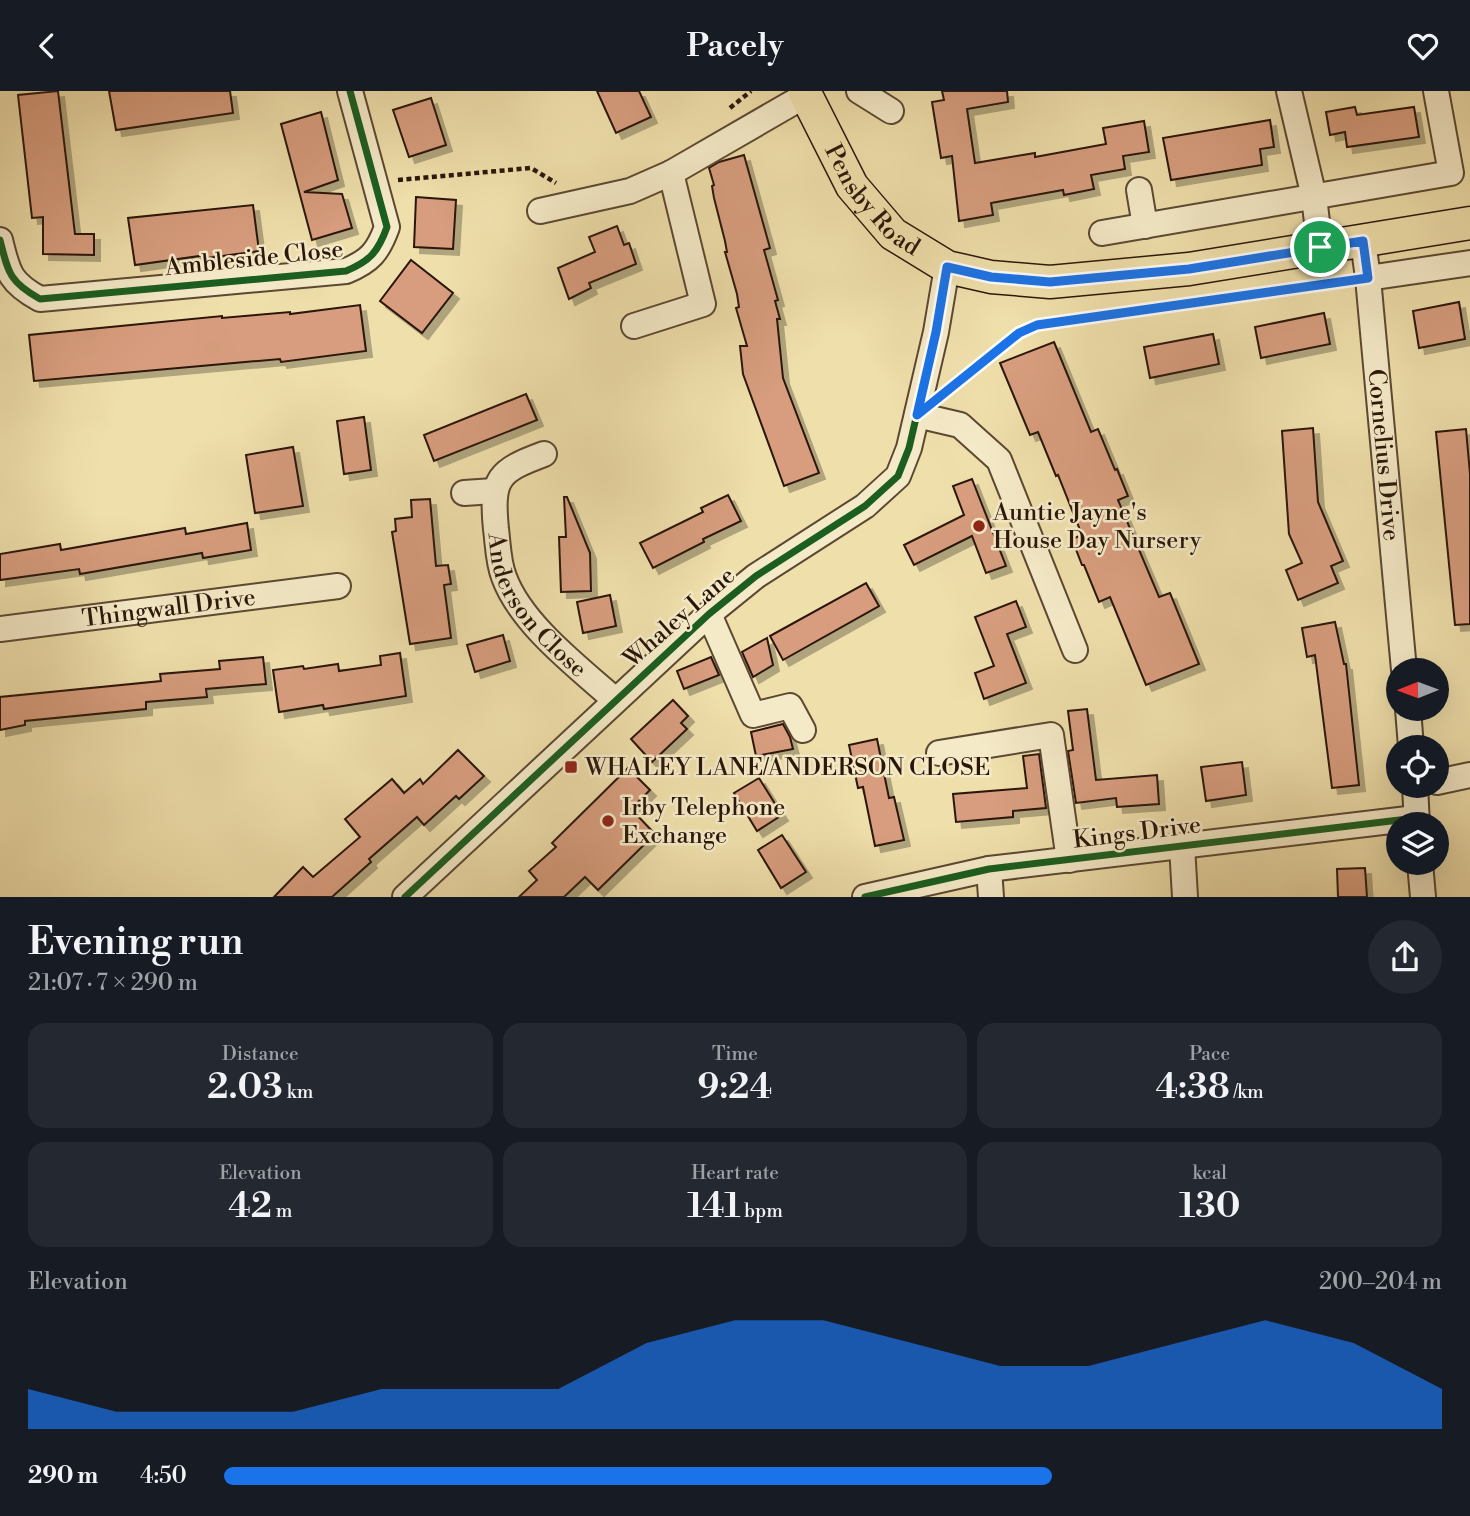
<!DOCTYPE html>
<html lang="en">
<head>
<meta charset="utf-8">
<style>
  :root { --surface:#171b24; --page:#242831; --text:#f1f3f6; --muted:#9ea1a6; --accent:#1a73e8 }
  body { margin:0; font-family:"Libre Bodoni",serif; background:var(--page); color:var(--text); height:100vh; display:flex; flex-direction:column; font-size:26px; white-space:nowrap }
  * { box-sizing:border-box; margin:0 }
  p { font-size:23px; color:var(--muted) }
  .icon { flex:none; width:38px; height:38px; fill:none; stroke:currentColor; stroke-width:2; stroke-linecap:round; stroke-linejoin:round }
  .map { position:relative; height:806px; overflow:hidden }
  .panel { display:flex; flex-direction:column; background:var(--surface); flex:1 }
  .panel>* { flex:none }
  .needle { width:46px; rotate:269deg }
  .buttons { position:absolute; left:1386px; top:567px; display:grid; gap:14px }
  .buttons a { display:grid; place-items:center; width:63px; height:63px; border-radius:50%; background:var(--surface); box-shadow:0 7px 28px #0002; font-size:35px }
  .pin { position:absolute; display:grid; place-items:center; width:60px; height:60px; color:#fff; margin:-30px; border:4px solid #fff; border-radius:50%; box-shadow:0 2px 7px #0007 }
  .round { display:grid; place-items:center; flex:none; width:74px; height:74px; border-radius:37px; background:var(--page) }
  .summary { display:flex; align-items:center; justify-content:space-between; height:119px; padding:0 28px }
  h1 { font-size:38px; font-weight:600; line-height:52px }
  .metrics { display:grid; grid-template-columns:repeat(3,1fr); gap:10px; height:119px; padding:7px 28px }
  .metrics div { display:grid; align-content:center; border-radius:18px; background:var(--page); text-align:center }
  .metrics b { font-size:35px; font-weight:600 }
  .metrics small { font-size:19px; font-weight:400 }
  .metrics p { font-size:19px }
  .chart { height:196px; padding:14px 28px }
  .chart p { display:flex; justify-content:space-between }
  .chart svg { width:100%; height:126px; margin-top:7px; fill:var(--accent); opacity:.7 }
  ul { padding:0 28px; list-style:none; font-size:23px }
  li { display:grid; grid-template-columns:112px 84px 1fr; align-items:center; height:52px }
  li i { height:18px; border-radius:9px; background:var(--accent) }
  header { display:flex; justify-content:space-between; align-items:center; height:91px; padding:0 28px; background:var(--surface); font-size:32px; font-weight:600 }
  .map>svg:first-child { display:block }
  .building { fill:#d79d7e; stroke:#2a1609; stroke-width:2; filter:url(#shadow) }
  .lines { fill:none; stroke-linecap:round; stroke-linejoin:round }
  .minor-casing { stroke:#5b4832; stroke-width:28 }
  .major-casing { stroke:#2a1609; stroke-width:35 }
  .path { stroke:#2a1609; stroke-width:4.5; stroke-dasharray:5 3.5; stroke-linecap:butt }
  .minor { stroke:#f5eac8; stroke-width:24 }
  .major { stroke:#efdfab; stroke-width:32 }
  .cycleway-casing { stroke:#f5eac8; stroke-width:11 }
  .cycleway { stroke:#1b5e20; stroke-width:7 }
  .route-casing { stroke:#fff; stroke-width:14 }
  .route { stroke:#1a73e8; stroke-width:9 }
  .poi-dot { fill:#8f2418; stroke:#f5eac8; stroke-width:2.5 }
  .labels { text-anchor:middle; stroke-width:5; stroke-linejoin:round; paint-order:stroke }
  .street-label { font-size:24px; fill:#2a1609; stroke:#f5eac8 }
  .poi-label { font-size:24px; fill:#2a1609; stroke:#f5eac8; text-anchor:start }
</style>
</head>
<body>
<header><svg class="icon" aria-label="back" viewBox="0 0 24 24"><path d="M15 5l-7 7 7 7"/></svg>Pacely<svg class="icon" aria-label="heart" viewBox="0 0 24 24"><path d="M12 20l-8-8c-3-5 5-10 8-4 3-6 11-1 8 4z"/></svg></header>
<div class="map">
<svg width="1470" height="806" viewBox="0 0 1470 806">
  <defs>
    <filter id="shadow"><feDropShadow dx="6" dy="6" stdDeviation="0" flood-color="#0004"/></filter>
  </defs>
  <rect width="100%" height="100%" fill="#efdfab"/>
  <filter id="stains"><feTurbulence type="fractalNoise" baseFrequency=".00286" numOctaves="4"/><feColorMatrix values="0 0 0 0 .2 0 0 0 0 .09 0 0 0 0 .02 0 0 0 .5 -.17"/></filter>
  <radialGradient id="worn" r=".72"><stop offset=".6" stop-color="#630" stop-opacity="0"/><stop offset="1" stop-color="#630" stop-opacity=".3"/></radialGradient>
  <g class="building">
    <path d="M 58,0 L 75,143 L 94,143 L 94,164 L 43,163 L 43,126 L 32,127 L 18,4 Z"/>
    <path d="M 109,0 L 230,0 L 233,22 L 116,39 Z"/>
    <path d="M 597,0 L 639,0 L 651,26 L 616,42 Z"/>
    <path d="M 942,0 L 1007,0 L 1008,11 L 967,18 L 975,72 L 1035,62 L 1035,66 L 1106,53 L 1103,37 L 1144,30 L 1149,61 L 1123,65 L 1125,78 L 1091,84 L 1094,98 L 1064,104 L 1063,99 L 991,112 L 993,124 L 959,130 L 952,65 L 941,67 L 932,11 L 944,9 Z"/>
    <path d="M 431,7 L 446,54 L 409,66 L 393,19 Z"/>
    <path d="M 1355,16 L 1357,24 L 1414,16 L 1419,46 L 1347,56 L 1345,41 L 1330,44 L 1326,21 Z"/>
    <path d="M 321,21 L 338,89 L 304,101 L 342,103 L 352,137 L 312,149 L 281,33 Z"/>
    <path d="M 1270,29 L 1274,56 L 1260,58 L 1262,74 L 1171,89 L 1163,47 Z"/>
    <path d="M 744,64 L 770,157 L 764,159 L 778,209 L 775,210 L 780,228 L 777,228 L 783,287 L 819,382 L 784,395 L 743,283 L 740,255 L 747,255 L 736,217 L 739,216 L 737,203 L 725,161 L 727,161 L 725,150 L 714,107 L 712,95 L 714,94 L 709,77 L 719,71 Z"/>
    <path d="M 416,106 L 456,109 L 453,158 L 414,156 Z"/>
    <path d="M 253,114 L 259,160 L 207,167 L 207,164 L 135,174 L 128,127 Z"/>
    <path d="M 617,135 L 624,154 L 629,152 L 636,173 L 589,192 L 591,197 L 569,208 L 558,177 L 595,161 L 589,146 Z"/>
    <path d="M 411,169 L 453,202 L 422,242 L 380,210 Z"/>
    <path d="M 1459,211 L 1465,248 L 1419,257 L 1413,220 Z"/>
    <path d="M 360,214 L 366,260 L 281,271 L 280,268 L 212,274 L 34,290 L 29,244 L 222,225 L 222,227 L 290,221 L 290,223 Z"/>
    <path d="M 1324,222 L 1330,253 L 1261,267 L 1255,236 Z"/>
    <path d="M 1213,243 L 1219,273 L 1150,287 L 1144,256 Z"/>
    <path d="M 1054,251 L 1091,341 L 1098,338 L 1115,379 L 1117,378 L 1128,405 L 1118,409 L 1159,506 L 1170,502 L 1199,573 L 1146,594 L 1110,506 L 1099,511 L 1084,474 L 1082,474 L 1072,448 L 1082,444 L 1058,384 L 1056,385 L 1038,341 L 1030,344 L 1000,272 Z"/>
    <path d="M 526,303 L 537,329 L 434,370 L 424,344 Z"/>
    <path d="M 364,326 L 371,379 L 344,383 L 337,330 Z"/>
    <path d="M 1313,337 L 1318,411 L 1343,470 L 1331,475 L 1338,492 L 1298,509 L 1286,479 L 1302,472 L 1289,443 L 1282,340 Z"/>
    <path d="M 1466,338 L 1470,383 L 1470,533 L 1455,534 L 1436,341 Z"/>
    <path d="M 293,356 L 303,415 L 255,422 L 246,364 Z"/>
    <path d="M 972,388 L 1006,475 L 986,482 L 972,445 L 914,474 L 904,454 L 964,424 L 953,395 Z"/>
    <path d="M 728,404 L 741,430 L 703,448 L 704,451 L 653,477 L 640,452 L 703,421 L 701,417 Z"/>
    <path d="M 564,406 L 567,406 L 590,462 L 591,500 L 561,501 L 559,446 L 566,446 Z"/>
    <path d="M 430,408 L 436,475 L 448,474 L 451,493 L 444,494 L 451,547 L 410,553 L 392,441 L 396,440 L 395,428 L 412,426 L 411,409 Z"/>
    <path d="M 247,432 L 251,459 L 203,467 L 202,462 L 80,483 L 79,478 L 0,489 L 0,463 L 60,453 L 61,459 L 185,437 L 186,443 Z"/>
    <path d="M 866,492 L 879,515 L 783,569 L 770,545 Z"/>
    <path d="M 610,504 L 616,535 L 583,542 L 577,511 Z"/>
    <path d="M 1016,510 L 1026,536 L 1007,543 L 1026,592 L 984,608 L 975,582 L 994,575 L 975,526 Z"/>
    <path d="M 1335,531 L 1344,573 L 1346,573 L 1359,694 L 1332,697 L 1315,564 L 1307,566 L 1302,537 Z"/>
    <path d="M 503,544 L 510,570 L 475,581 L 467,554 Z"/>
    <path d="M 767,547 L 773,574 L 753,586 L 742,561 Z"/>
    <path d="M 400,562 L 406,605 L 324,618 L 323,614 L 279,621 L 273,579 L 303,575 L 304,578 L 338,573 L 339,580 L 381,574 L 380,565 Z"/>
    <path d="M 263,566 L 266,593 L 206,598 L 207,606 L 146,611 L 146,618 L 25,630 L 25,634 L 0,639 L 0,606 L 161,590 L 160,583 L 220,578 L 219,570 Z"/>
    <path d="M 711,566 L 719,584 L 684,598 L 677,580 Z"/>
    <path d="M 673,609 L 688,625 L 681,632 L 687,638 L 652,671 L 631,648 Z"/>
    <path d="M 1087,618 L 1096,689 L 1157,684 L 1159,713 L 1117,716 L 1116,707 L 1076,712 L 1068,660 L 1073,659 L 1068,620 Z"/>
    <path d="M 783,633 L 790,646 L 793,658 L 756,665 L 751,641 Z"/>
    <path d="M 877,648 L 889,707 L 894,706 L 904,749 L 875,755 L 863,696 L 858,697 L 849,654 Z"/>
    <path d="M 458,659 L 484,685 L 459,708 L 456,705 L 424,734 L 417,726 L 369,768 L 371,771 L 332,806 L 274,806 L 303,776 L 313,786 L 360,746 L 345,728 L 392,688 L 404,702 L 420,688 L 423,693 Z"/>
    <path d="M 1039,663 L 1046,717 L 1013,720 L 1013,726 L 956,731 L 953,703 L 1027,697 L 1023,665 Z"/>
    <path d="M 1242,671 L 1246,704 L 1206,710 L 1201,676 Z"/>
    <path d="M 628,677 L 650,699 L 631,718 L 655,743 L 598,799 L 585,786 L 564,806 L 519,806 L 537,789 L 529,780 L 556,756 L 552,752 Z"/>
    <path d="M 759,687 L 782,724 L 757,740 L 734,702 Z"/>
    <path d="M 782,744 L 806,781 L 781,797 L 758,759 Z"/>
    <path d="M 1365,777 L 1367,806 L 1338,806 L 1337,778 Z"/>
  </g>
  <g class="lines">
    <defs>
      <g id="minor">
        <path d="M 859,0 L 891,20"/>
        <path d="M 1289,0 L 1314,106 L 1320,156"/>
        <path d="M 1139,99 L 1145,135"/>
        <path d="M 540,120 L 630,100 L 671,82"/>
        <path d="M 1102,142 L 1451,82 L 1436,0"/>
        <path d="M 0,149 C 8,181 9,191 40,208 L 346,180 C 370,170 378,161 387,136 L 350,0"/>
        <path id="s1" d="M 1363,150 L 1368,187 L 1404,579"/>
        <path d="M 1368,187 L 1470,172"/>
        <path d="M 634,235 L 703,213 L 671,82 L 806,4"/>
        <path d="M 917,324 L 960,334 L 999,369 L 1075,559"/>
        <path id="s2" d="M 544,363 C 498,380 491,387 496,438 C 498,453 498,471 504,486 C 521,533 578,576 615,609"/>
        <path d="M 464,402 L 494,400"/>
        <path d="M 709,523 L 753,624 L 790,615 L 803,639"/>
        <path id="s3" d="M 0,538 L 338,495"/>
        <path d="M 1408,618 L 1411,656"/>
        <path d="M 939,662 L 1051,644 L 1069,769"/>
        <path d="M 1437,691 L 1470,684"/>
        <path d="M 1415,695 L 1417,733"/>
        <path d="M 1182,755 L 1185,806"/>
        <path d="M 1420,772 L 1423,806"/>
        <path d="M 989,778 L 991,806"/>
        <path d="M 405,806 L 709,523 L 756,485 L 865,415 L 898,385 L 909,357 L 936,241 L 947,176"/>
        <path d="M 865,806 L 989,778 L 1416,727"/>
      </g>
      <g id="major">
        <path id="s4" d="M 804,0 L 852,95 L 893,143 L 947,176 L 991,186 L 1050,191 L 1189,178 L 1470,132"/>
      </g>
    </defs>
    <use href="#minor" class="minor-casing"/>
    <use href="#major" class="major-casing"/>
    <g class="path">
      <path d="M 730,17 L 751,0"/>
      <path d="M 398,89 L 531,77 L 556,92"/>
      <path d="M 948,299 L 1019,242 L 1037,234 L 1344,190"/>
    </g>
    <use href="#minor" class="minor"/>
    <use href="#major" class="major"/>
    <defs>
      <g id="cycleway">
        <path d="M 0,149 C 8,181 9,191 40,208 L 346,180 C 370,170 378,161 387,136 L 350,0"/>
        <path d="M 405,806 L 709,523 L 756,485 L 865,415 L 898,385 L 909,357 L 936,241 L 947,176"/>
        <path d="M 865,806 L 989,778 L 1416,727"/>
      </g>
    </defs>
    <use href="#cycleway" class="cycleway-casing"/>
    <use href="#cycleway" class="cycleway"/>
  </g>
  <g class="lines">
    <defs>
      <path id="route" d="M 1363,150 L 1368,187 L 1037,234 L 1019,242 L 917,324 L 936,241 L 947,176 L 991,186 L 1050,191 L 1189,178 Z"/>
    </defs>
    <use href="#route" class="route-casing"/>
    <use href="#route" class="route"/>
  </g>
  <g class="poi-dot">
    <circle cx="979" cy="435" r="7"/>
    <rect x="564" y="669" width="14" height="14" rx="3.5"/>
    <circle cx="608" cy="730" r="7"/>
  </g>
  <g class="labels">
    <g class="street-label">
      <text dy="8" stroke="none"><textPath href="#s4" startOffset="130">Pensby Road</textPath></text>
      <text transform="translate(254 167) rotate(-6)" y="8">Ambleside Close</text>
      <text dy="8" stroke="none"><textPath href="#s1" startOffset="215">Cornelius Drive</textPath></text>
      <text dy="8" stroke="none"><textPath href="#s2" startOffset="191">Anderson Close</textPath></text>
      <text dy="8" stroke="none"><textPath href="#s3" startOffset="170">Thingwall Drive</textPath></text>
      <text transform="translate(679 526) rotate(-41)" y="8">Whaley Lane</text>
      <text transform="translate(1137 741) rotate(-7)" y="8">Kings Drive</text>
    </g>
    <g class="poi-label">
      <text x="993" y="429">Auntie Jayne's<tspan x="993" dy="28">House Day Nursery</tspan></text>
      <text x="585" y="684">WHALEY LANE/ANDERSON CLOSE</text>
      <text x="622" y="724">Irby Telephone<tspan x="622" dy="28">Exchange</tspan></text>
    </g>
  </g>
  <rect width="100%" height="100%" filter="url(#stains)"/>
  <rect width="100%" height="100%" fill="url(#worn)"/>
</svg>
<div class="buttons">
<a><svg class="needle" viewBox="-14 -14 28 28"><path d="M0-13l5 13h-10z" fill="#e53935"/><path d="M0 13l5-13h-10z" fill="#9ea1a6"/></svg></a>
<a><svg class="icon" aria-label="locate" viewBox="0 0 24 24"><circle cx="12" cy="12" r="6"/><path d="M12 2v4M12 18v4M2 12h4M18 12h4"/></svg></a>
<a><svg class="icon" aria-label="layers" viewBox="0 0 24 24"><path d="M12 4l9 5-9 5-9-5zM3 14l9 5 9-5"/></svg></a>
</div>
<div class="pin" style="left:1320px;top:156px;background:#1e9e55"><svg class="icon" aria-label="arrive" viewBox="0 0 24 24"><path d="M6 21V4h12l-3 4 3 4H6"/></svg></div>
</div>
<section class="panel">
<div class="summary"><div><h1>Evening run</h1><p>21:07 · 7 × 290 m</p></div><a class="round"><svg class="icon" aria-label="share" viewBox="0 0 24 24"><path d="M12 15V3M7 8l5-5 5 5M5 13v7h14v-7"/></svg></a></div>
<div class="metrics">
<div><p>Distance</p><b>2.03<small> km</small></b></div>
<div><p>Time</p><b>9:24</b></div>
<div><p>Pace</p><b>4:38<small> /km</small></b></div>
</div>
<div class="metrics">
<div><p>Elevation</p><b>42<small> m</small></b></div>
<div><p>Heart rate</p><b>141<small> bpm</small></b></div>
<div><p>kcal</p><b>130</b></div>
</div>
<div class="chart"><p><span>Elevation</span>200–204 m</p>
<svg viewBox="0 0 160 44" preserveAspectRatio="none"><path d="M0 44V30L10 38L20 38L30 38L40 30L50 30L60 30L70 14L80 6L90 6L100 14L110 22L120 22L130 14L140 6L150 14L160 30V44z"/></svg>
</div>
<ul>
<li><b>290 m</b>4:50<i style="width:68%"></i></li>
</ul>
</section>
</body>
</html>
